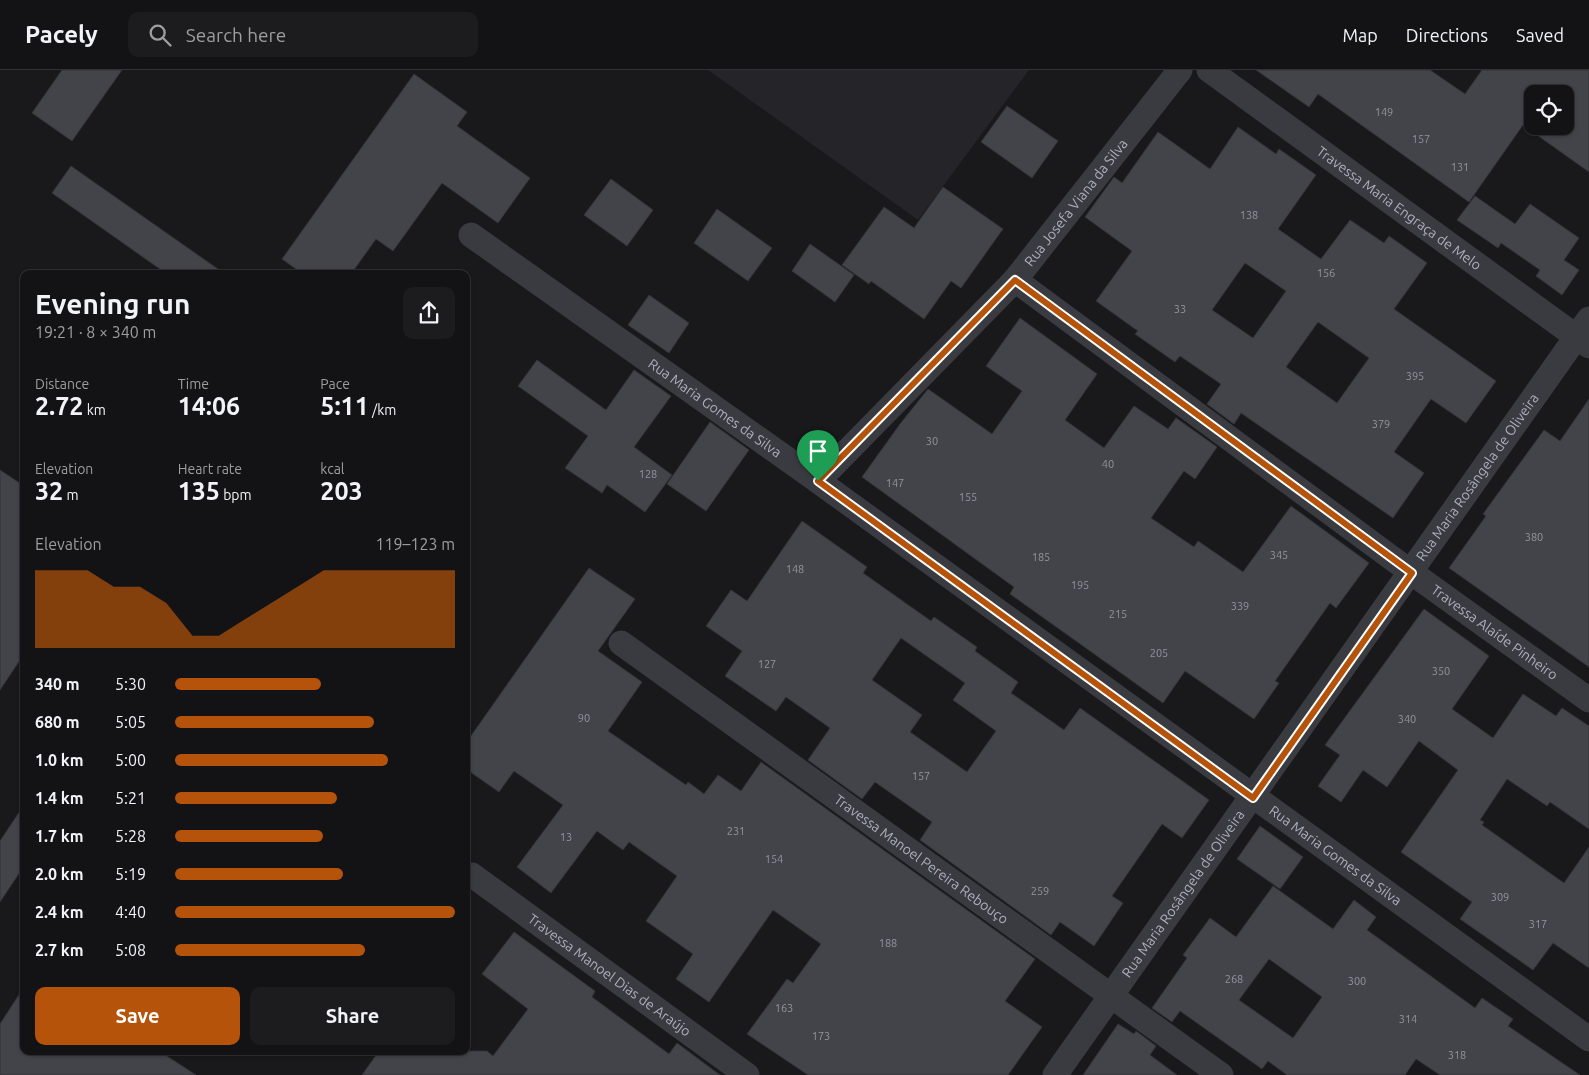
<!DOCTYPE html>
<html lang="en">
<head>
<meta charset="utf-8">
<style>
  :root { --surface:#131315; --page:#1c1c1e; --text:#f1f3f6; --muted:#9d9ea0; --line:#323234; --accent:#b45309 }
  body { margin:0; font-family:Ubuntu,sans-serif; background:var(--page); color:var(--text); height:100vh; display:flex; flex-direction:column; font-size:19px; white-space:nowrap }
  * { box-sizing:border-box; margin:0 }
  p { font-size:16px; color:var(--muted) }
  .icon { flex:none; width:28px; height:28px; fill:none; stroke:currentColor; stroke-width:2; stroke-linecap:round; stroke-linejoin:round }
  .map { position:relative; flex:1; overflow:hidden }
  .side { position:absolute; left:20px; top:200px; width:450px; height:785px; display:flex; flex-direction:column; background:var(--surface); border-radius:10px; box-shadow:0 1px 4px #0004,0 0 0 1px var(--line) }
  .side>* { flex:none }
  .buttons { position:absolute; left:1524px; top:15px; display:grid; gap:10px }
  .buttons a { display:grid; place-items:center; width:50px; height:50px; border-radius:10px; background:var(--surface); box-shadow:0 1px 4px #0004,0 0 0 1px var(--line); font-size:25px }
  .pin { position:absolute; display:grid; place-items:center; width:42px; height:42px; color:#fff; margin:-51px -21px; border-radius:50% 50% 50% 0; rotate:-45deg; box-shadow:0 0 5px #0007 }
  .pin .icon { rotate:45deg }
  .round { display:grid; place-items:center; flex:none; width:52px; height:52px; border-radius:10px; background:var(--page) }
  .head { display:flex; align-items:center; justify-content:space-between; height:85px; padding:0 15px }
  h1 { font-size:28px; font-weight:600; line-height:38px }
  .figures { display:grid; grid-template-columns:repeat(3,1fr); gap:8px; height:85px; padding:5px 15px }
  .figures div { display:grid; align-content:center }
  .figures b { font-size:25px; font-weight:600 }
  .figures small { font-size:14px; font-weight:400 }
  .figures p { font-size:14px }
  .chart { height:140px; padding:10px 15px }
  .chart p { display:flex; justify-content:space-between }
  .chart svg { width:100%; height:90px; margin-top:5px; fill:var(--accent); opacity:.7 }
  .button { display:flex; gap:10px; margin-top:auto; padding:10px 15px }
  .button a { flex:1; height:58px; border-radius:10px; background:var(--accent); color:#fff; font-size:20px; font-weight:600; line-height:58px; text-align:center }
  .button a+a { background:var(--page); color:var(--text) }
  ul { padding:0 15px; list-style:none; font-size:16px }
  li { display:grid; grid-template-columns:80px 60px 1fr; align-items:center; height:38px }
  li i { height:12px; border-radius:6px; background:var(--accent) }
  header { display:flex; align-items:center; gap:30px; box-sizing:border-box; height:70px; padding:0 25px; background:var(--surface); border-bottom:1px solid var(--line) }
  header strong { font-size:24px }
  nav { display:flex; gap:28px; margin-inline-start:auto; font-size:18px }
  .search { width:350px; height:45px; background:var(--page); display:flex; align-items:center; gap:12px; box-sizing:border-box; padding:0 18px; border-radius:10px; color:var(--muted); font-size:19px }
  .map>svg:first-child { display:block }
  .built { fill:#252529 }
  .building { fill:#434449; stroke:#333338; fill-rule:evenodd }
  .lines { fill:none; stroke-linecap:round; stroke-linejoin:round }
  .minor { stroke:#3a3b41; stroke-width:25 }
  .route-casing { stroke:#fff; stroke-width:10 }
  .route { stroke:#b45309; stroke-width:6 }
  .labels { text-anchor:middle; stroke-width:5; stroke-linejoin:round; paint-order:stroke }
  .number-label { font-size:11px; fill:#91959f }
  .street-label { font-size:14px; fill:#abb0bc; stroke:#141417 }
</style>
</head>
<body>
<header>
<strong>Pacely</strong>
<div class="search"><svg class="icon" aria-label="search" viewBox="0 0 24 24"><circle cx="10" cy="10" r="6"/><path d="M15 15l6 6"/></svg>Search here</div>
<nav><a>Map</a><a>Directions</a><a>Saved</a></nav>
</header>
<div class="map">
<svg width="1589" height="1005" viewBox="0 0 1589 1005">
  <rect width="100%" height="100%" fill="#19191c"/>
  <path class="built" d="M 708,0 L 1029,0 L 918,150 Z"/>
  <g class="building">
    <path d="M 62,0 L 122,0 L 72,71 L 32,43 Z"/>
    <path d="M 1256,0 L 1430,0 L 1465,24 L 1482,0 L 1589,0 L 1589,102 L 1523,55 L 1469,132 L 1318,24 L 1309,37 ZM 1532,24 L 1565,24 L 1565,56 L 1532,56 Z"/>
    <path d="M 414,4 L 467,42 L 457,56 L 530,108 L 498,153 L 442,113 L 393,181 L 376,169 L 351,204 L 303,204 L 282,189 Z"/>
    <path d="M 1007,36 L 1058,71 L 1032,108 L 981,72 Z"/>
    <path d="M 1238,57 L 1276,84 L 1279,79 L 1316,105 L 1278,159 L 1321,189 L 1350,150 L 1384,173 L 1389,166 L 1427,193 L 1394,239 L 1496,311 L 1466,353 L 1431,329 L 1394,382 L 1424,403 L 1393,448 L 1241,343 L 1234,354 L 1207,334 L 1221,314 L 1180,286 L 1175,292 L 1135,264 L 1138,261 L 1096,231 L 1132,181 L 1085,147 L 1114,107 L 1122,113 L 1158,62 L 1210,99 ZM 1245,193 L 1286,221 L 1253,268 L 1212,240 ZM 1318,252 L 1369,288 L 1337,333 L 1286,297 Z"/>
    <path d="M 71,96 L 225,204 L 167,204 L 52,123 Z"/>
    <path d="M 611,109 L 653,140 L 627,176 L 584,145 Z"/>
    <path d="M 943,117 L 1003,159 L 961,218 L 951,211 L 924,249 L 871,211 L 869,214 L 842,195 L 884,137 L 914,158 Z"/>
    <path d="M 1475,126 L 1515,154 L 1530,134 L 1579,168 L 1564,190 L 1579,200 L 1562,225 L 1536,206 L 1540,200 L 1501,173 L 1498,178 L 1457,150 Z"/>
    <path d="M 717,139 L 772,178 L 748,211 L 694,173 Z"/>
    <path d="M 810,174 L 854,205 L 835,232 L 792,201 Z"/>
    <path d="M 649,225 L 689,253 L 669,283 L 628,255 Z"/>
    <path d="M 1020,248 L 1097,304 L 1065,350 L 1104,378 L 1134,336 L 1168,359 L 1176,348 L 1217,377 L 1195,409 L 1184,401 L 1151,448 L 1194,477 L 1198,471 L 1243,502 L 1291,436 L 1369,493 L 1336,538 L 1330,533 L 1275,611 L 1279,613 L 1254,649 L 1185,601 L 1163,633 L 1010,524 L 1014,517 L 862,407 L 900,354 L 928,319 L 992,364 L 1022,321 L 986,296 Z"/>
    <path d="M 537,290 L 606,340 L 634,300 L 671,326 L 634,377 L 672,405 L 645,442 L 607,415 L 602,423 L 565,398 L 588,366 L 518,316 Z"/>
    <path d="M 1589,329 L 1589,597 L 1449,498 L 1486,446 L 1483,444 L 1544,360 L 1560,371 Z"/>
    <path d="M 710,352 L 749,380 L 706,441 L 667,414 Z"/>
    <path d="M 0,400 L 24,416 L 24,584 L 0,620 Z"/>
    <path d="M 802,451 L 867,497 L 863,503 L 931,551 L 934,547 L 977,577 L 975,581 L 1018,612 L 1011,623 L 1064,660 L 1080,638 L 1209,730 L 1182,768 L 1162,754 L 1112,826 L 1123,833 L 1094,876 L 1060,852 L 1051,865 L 920,770 L 932,752 L 875,712 L 862,729 L 808,690 L 830,658 L 786,627 L 776,641 L 725,606 L 742,581 L 706,556 L 731,520 L 747,531 ZM 901,568 L 965,613 L 953,630 L 996,661 L 967,702 L 910,662 L 922,645 L 872,610 Z"/>
    <path d="M 589,498 L 635,529 L 598,581 L 642,612 L 608,661 L 686,715 L 688,712 L 704,724 L 718,705 L 741,721 L 761,692 L 1035,889 L 1005,931 L 1042,957 L 1008,1005 L 808,1005 L 747,964 L 787,909 L 793,913 L 821,874 L 773,840 L 709,932 L 676,909 L 693,884 L 646,851 L 677,806 L 629,772 L 623,780 L 597,761 L 551,823 L 517,797 L 563,735 L 514,701 L 499,722 L 466,699 L 466,673 Z"/>
    <path d="M 1424,539 L 1489,586 L 1452,639 L 1493,668 L 1523,624 L 1556,646 L 1562,638 L 1589,656 L 1589,759 L 1550,732 L 1547,736 L 1507,709 L 1480,750 L 1484,752 L 1482,755 L 1564,813 L 1589,777 L 1589,898 L 1553,873 L 1533,900 L 1460,849 L 1472,832 L 1401,782 L 1458,700 L 1419,671 L 1387,717 L 1363,700 L 1341,732 L 1318,716 L 1340,685 L 1325,675 Z"/>
    <path d="M 24,735 L 24,796 L 0,832 L 0,771 Z"/>
    <path d="M 1260,756 L 1303,787 L 1280,819 L 1237,789 Z"/>
    <path d="M 1273,816 L 1333,859 L 1354,830 L 1376,847 L 1367,860 L 1475,938 L 1482,928 L 1513,949 L 1508,956 L 1580,1005 L 1440,1005 L 1416,989 L 1405,1005 L 1287,1005 L 1268,991 L 1262,999 L 1180,941 L 1172,952 L 1152,938 L 1187,888 L 1183,885 L 1210,848 L 1236,867 ZM 1269,889 L 1322,927 L 1293,968 L 1239,930 Z"/>
    <path d="M 514,862 L 595,921 L 592,927 L 669,984 L 677,973 L 720,1005 L 362,1005 L 379,981 L 487,981 L 493,986 L 528,939 L 482,904 Z"/>
    <path d="M 24,917 L 24,981 L 159,981 L 196,1005 L 0,1005 L 0,954 Z"/>
    <path d="M 1118,954 L 1134,964 L 1136,961 L 1156,976 L 1150,985 L 1177,1005 L 1083,1005 Z"/>
  </g>
  <g class="lines">
    <g class="minor">
      <path id="s1" d="M 1209,0 L 1589,276"/>
      <path id="s2" d="M 471,165 L 818,411 L 1589,969"/>
      <path id="s3" d="M 1015,210 L 1412,503 L 1589,630"/>
      <path id="s4" d="M 818,411 L 1015,210 L 1180,0"/>
      <path id="s5" d="M 621,573 L 1221,1005"/>
      <path id="s6" d="M 472,805 L 747,1005"/>
      <path id="s7" d="M 1055,1005 L 1589,249"/>
    </g>
  </g>
  <g class="lines">
    <defs>
      <path id="route" d="M 1015,210 L 1412,503 L 1253,728 L 818,411 Z"/>
    </defs>
    <use href="#route" class="route-casing"/>
    <use href="#route" class="route"/>
  </g>
  <g class="labels">
    <g class="number-label">
      <text x="1384" y="46">149</text>
      <text x="1421" y="73">157</text>
      <text x="1460" y="101">131</text>
      <text x="1249" y="149">138</text>
      <text x="1326" y="207">156</text>
      <text x="1180" y="243">33</text>
      <text x="1415" y="310">395</text>
      <text x="1381" y="358">379</text>
      <text x="932" y="375">30</text>
      <text x="1108" y="398">40</text>
      <text x="648" y="408">128</text>
      <text x="895" y="417">147</text>
      <text x="968" y="431">155</text>
      <text x="1534" y="471">380</text>
      <text x="1279" y="489">345</text>
      <text x="1041" y="491">185</text>
      <text x="795" y="503">148</text>
      <text x="1080" y="519">195</text>
      <text x="1240" y="540">339</text>
      <text x="1118" y="548">215</text>
      <text x="1159" y="587">205</text>
      <text x="767" y="598">127</text>
      <text x="1441" y="605">350</text>
      <text x="584" y="652">90</text>
      <text x="1407" y="653">340</text>
      <text x="921" y="710">157</text>
      <text x="736" y="765">231</text>
      <text x="566" y="771">13</text>
      <text x="774" y="793">154</text>
      <text x="1040" y="825">259</text>
      <text x="1500" y="831">309</text>
      <text x="1538" y="858">317</text>
      <text x="888" y="877">188</text>
      <text x="1234" y="913">268</text>
      <text x="1357" y="915">300</text>
      <text x="784" y="942">163</text>
      <text x="1408" y="953">314</text>
      <text x="821" y="970">173</text>
      <text x="1457" y="989">318</text>
    </g>
    <g class="street-label">
      <text dy="5" stroke="none"><textPath href="#s4" startOffset="380">Rua Josefa Viana da Silva</textPath></text>
      <text dy="5" stroke="none"><textPath href="#s1" startOffset="235">Travessa Maria Engraça de Melo</textPath></text>
      <text dy="5" stroke="none"><textPath href="#s2" startOffset="299">Rua Maria Gomes da Silva</textPath></text>
      <text dy="5" stroke="none"><textPath href="#s7" startOffset="732">Rua Maria Rosângela de Oliveira</textPath></text>
      <text dy="5" stroke="none"><textPath href="#s3" startOffset="595">Travessa Alaíde Pinheiro</textPath></text>
      <text dy="5" stroke="none"><textPath href="#s2" startOffset="1064">Rua Maria Gomes da Silva</textPath></text>
      <text dy="5" stroke="none"><textPath href="#s5" startOffset="370">Travessa Manoel Pereira Rebouço</textPath></text>
      <text dy="5" stroke="none"><textPath href="#s7" startOffset="222">Rua Maria Rosângela de Oliveira</textPath></text>
      <text dy="5" stroke="none"><textPath href="#s6" startOffset="170">Travessa Manoel Dias de Araújo</textPath></text>
    </g>
  </g>
</svg>
<div class="buttons">
<a><svg class="icon" aria-label="locate" viewBox="0 0 24 24"><circle cx="12" cy="12" r="6"/><path d="M12 2v4M12 18v4M2 12h4M18 12h4"/></svg></a>
</div>
<div class="pin" style="left:818px;top:411px;background:#1e9e55"><svg class="icon" aria-label="arrive" viewBox="0 0 24 24"><path d="M6 21V4h12l-3 4 3 4H6"/></svg></div>
<section class="side">
<div class="head"><div><h1>Evening run</h1><p>19:21 · 8 × 340 m</p></div><a class="round"><svg class="icon" aria-label="share" viewBox="0 0 24 24"><path d="M12 15V3M7 8l5-5 5 5M5 13v7h14v-7"/></svg></a></div>
<div class="figures">
<div><p>Distance</p><b>2.72<small> km</small></b></div>
<div><p>Time</p><b>14:06</b></div>
<div><p>Pace</p><b>5:11<small> /km</small></b></div>
</div>
<div class="figures">
<div><p>Elevation</p><b>32<small> m</small></b></div>
<div><p>Heart rate</p><b>135<small> bpm</small></b></div>
<div><p>kcal</p><b>203</b></div>
</div>
<div class="chart"><p><span>Elevation</span>119–123 m</p>
<svg viewBox="0 0 160 44" preserveAspectRatio="none"><path d="M0 44V6L10 6L20 6L30 14L40 14L50 22L60 38L70 38L80 30L90 22L100 14L110 6L120 6L130 6L140 6L150 6L160 6V44z"/></svg>
</div>
<ul>
<li><b>340 m</b>5:30<i style="width:52%"></i></li>
<li><b>680 m</b>5:05<i style="width:71%"></i></li>
<li><b>1.0 km</b>5:00<i style="width:76%"></i></li>
<li><b>1.4 km</b>5:21<i style="width:58%"></i></li>
<li><b>1.7 km</b>5:28<i style="width:53%"></i></li>
<li><b>2.0 km</b>5:19<i style="width:60%"></i></li>
<li><b>2.4 km</b>4:40<i style="width:100%"></i></li>
<li><b>2.7 km</b>5:08<i style="width:68%"></i></li>
</ul>
<div class="button"><a>Save</a><a>Share</a></div>
</section>
</div>
</body>
</html>
